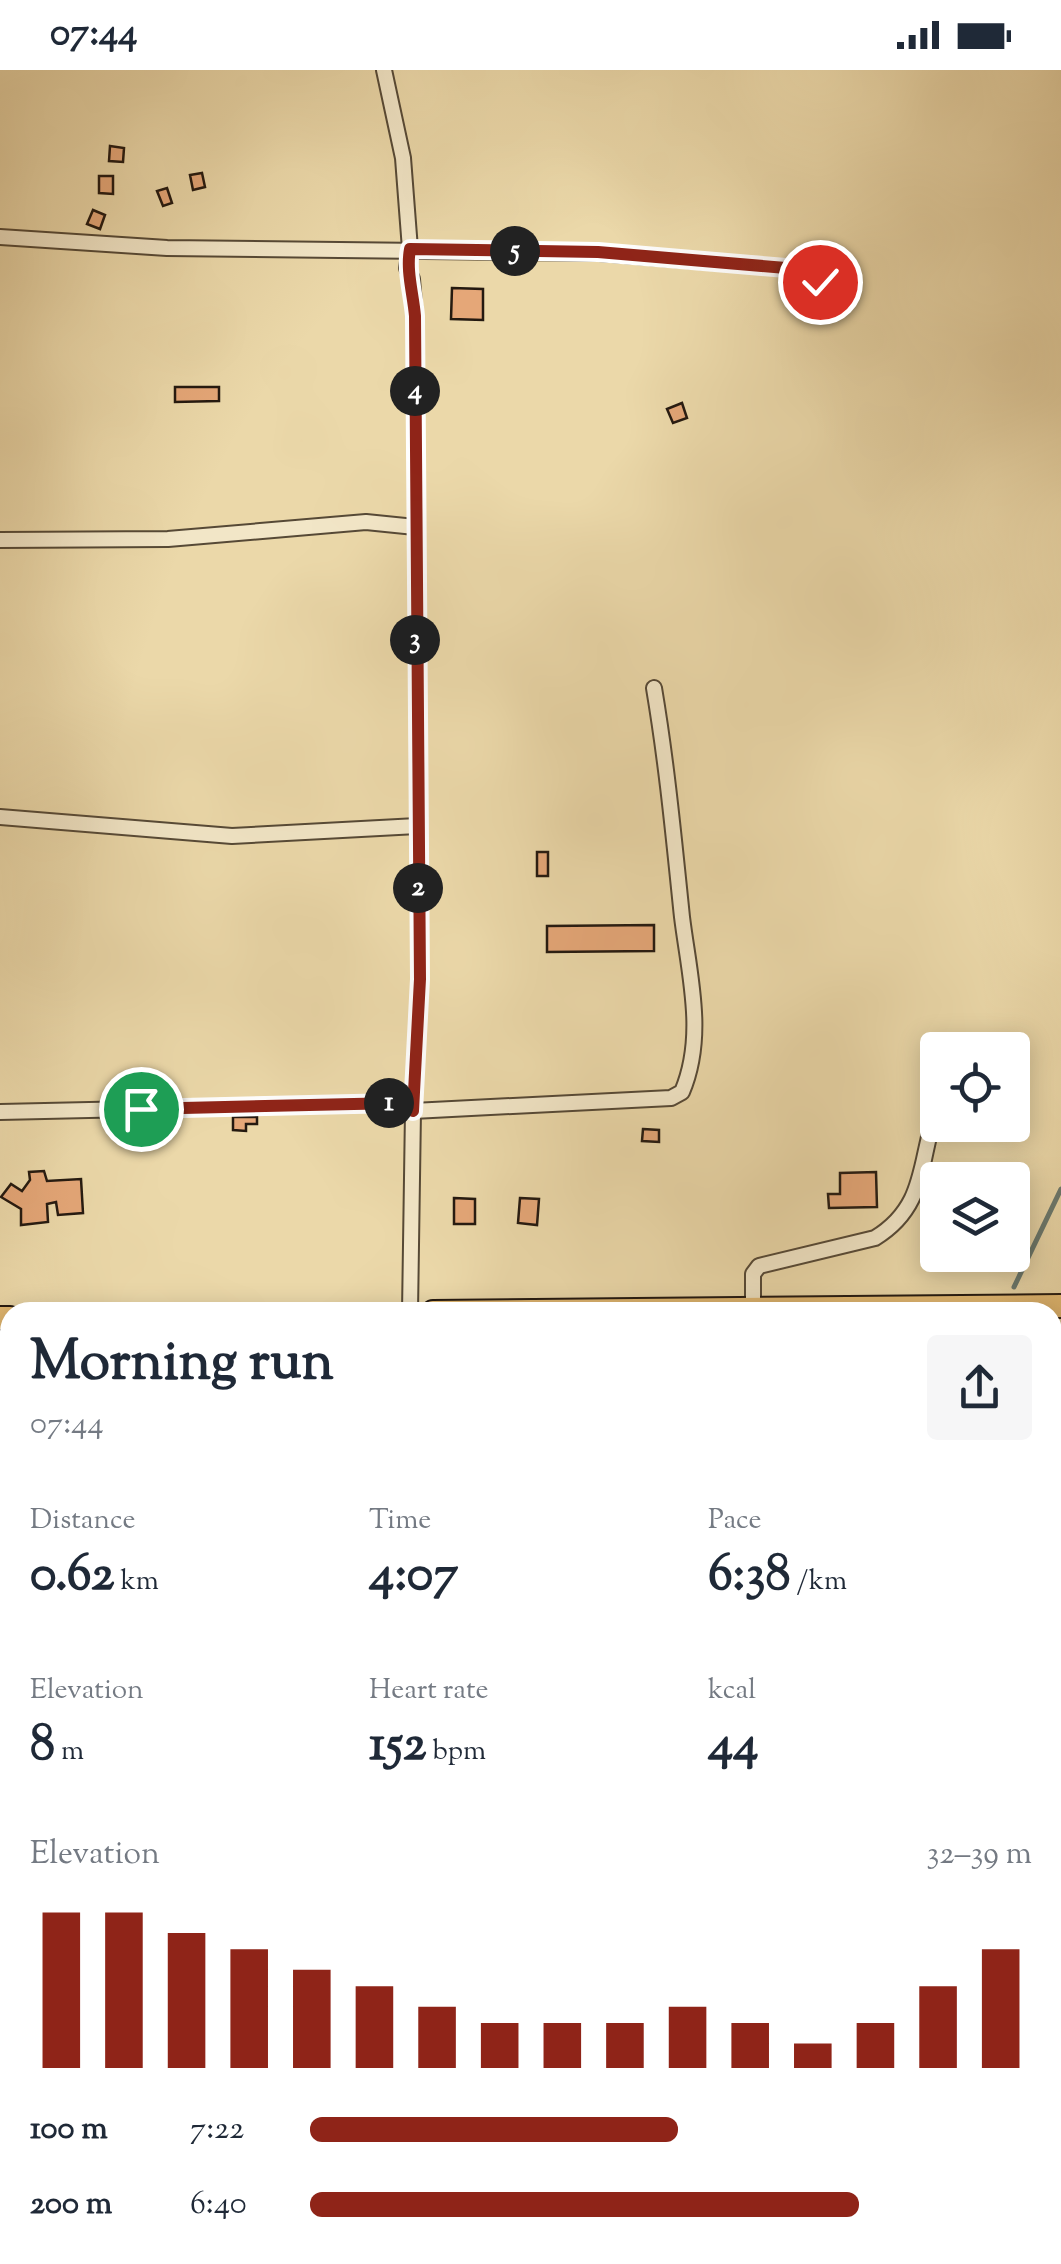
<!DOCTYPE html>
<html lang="en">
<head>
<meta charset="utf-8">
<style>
  :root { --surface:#fff; --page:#f6f6f7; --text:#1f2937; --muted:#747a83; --accent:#8f2418 }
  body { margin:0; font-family:"Sorts Mill Goudy",serif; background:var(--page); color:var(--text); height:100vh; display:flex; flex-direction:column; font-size:38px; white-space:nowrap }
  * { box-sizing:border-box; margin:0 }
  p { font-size:32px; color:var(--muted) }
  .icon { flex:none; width:55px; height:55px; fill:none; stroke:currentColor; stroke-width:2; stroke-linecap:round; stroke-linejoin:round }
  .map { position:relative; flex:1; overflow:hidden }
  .panel { position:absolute; left:0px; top:1232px; width:1062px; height:962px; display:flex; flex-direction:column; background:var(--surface); border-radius:30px 30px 0 0; box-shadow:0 5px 25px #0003 }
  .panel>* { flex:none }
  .controls { position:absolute; left:920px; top:962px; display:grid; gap:20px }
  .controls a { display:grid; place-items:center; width:110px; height:110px; border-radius:10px; background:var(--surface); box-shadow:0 5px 25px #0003; font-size:50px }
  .pin { position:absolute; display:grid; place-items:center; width:85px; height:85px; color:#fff; margin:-42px; border:5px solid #fff; border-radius:50%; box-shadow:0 2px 10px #0007 }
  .km { position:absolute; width:50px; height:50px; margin:-25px; border-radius:50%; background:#222; color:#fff; font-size:28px; line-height:50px; text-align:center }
  .round { display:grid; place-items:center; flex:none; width:105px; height:105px; border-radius:10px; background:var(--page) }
  .summary { display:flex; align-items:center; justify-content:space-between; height:170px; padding:0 30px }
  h1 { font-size:55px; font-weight:700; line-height:75px }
  .stats { display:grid; grid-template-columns:repeat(3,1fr); gap:15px; height:170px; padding:10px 30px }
  .stats div { display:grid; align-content:center }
  .stats b { font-size:50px; font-weight:700 }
  .stats small { font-size:28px; font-weight:400 }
  .stats p { font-size:28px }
  .chart { height:280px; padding:20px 30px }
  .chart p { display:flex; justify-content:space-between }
  .chart svg { width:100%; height:180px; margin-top:10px; stroke:var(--accent); stroke-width:6 }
  ul { padding:0 30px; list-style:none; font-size:32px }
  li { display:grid; grid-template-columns:160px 120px 1fr; align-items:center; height:75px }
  li i { height:25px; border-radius:12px; background:var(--accent) }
  .status { display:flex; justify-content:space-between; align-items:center; height:70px; padding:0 50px; background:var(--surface); direction:ltr }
  .status svg { height:28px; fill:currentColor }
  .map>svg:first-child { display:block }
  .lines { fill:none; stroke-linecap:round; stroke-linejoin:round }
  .stream { stroke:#6a796f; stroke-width:5 }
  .building { fill:#e5a778; stroke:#241910; stroke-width:2.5 }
  .street-casing { stroke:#564936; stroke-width:18 }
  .primary-casing { stroke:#241910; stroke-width:26 }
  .street { stroke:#f2e6c7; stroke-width:14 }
  .primary { stroke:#e6bc74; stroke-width:22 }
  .route-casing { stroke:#fff; stroke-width:20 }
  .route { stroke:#8f2418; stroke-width:12 }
</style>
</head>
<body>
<div class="status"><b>07:44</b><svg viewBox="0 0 49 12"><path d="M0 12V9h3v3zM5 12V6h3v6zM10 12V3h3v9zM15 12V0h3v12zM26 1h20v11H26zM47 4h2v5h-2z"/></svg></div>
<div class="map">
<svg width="1061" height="2194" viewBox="0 0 1061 2194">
  <rect width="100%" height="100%" fill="#ebd8a9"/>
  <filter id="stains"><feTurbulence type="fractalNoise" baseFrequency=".002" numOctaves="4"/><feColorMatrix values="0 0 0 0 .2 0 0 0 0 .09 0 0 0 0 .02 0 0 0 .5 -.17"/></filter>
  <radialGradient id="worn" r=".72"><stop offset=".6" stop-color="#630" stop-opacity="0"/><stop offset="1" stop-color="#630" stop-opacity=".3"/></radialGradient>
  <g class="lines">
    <path class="stream" d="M 1014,1217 L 1061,1119"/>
  </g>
  <g class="building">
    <path d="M 110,76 L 124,78 L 123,92 L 109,91 Z"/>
    <path d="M 202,103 L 205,117 L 193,120 L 190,105 Z"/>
    <path d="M 99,106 L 113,106 L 113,124 L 99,123 Z"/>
    <path d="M 167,118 L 172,133 L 163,136 L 157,121 Z"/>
    <path d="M 93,140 L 105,145 L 100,159 L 87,154 Z"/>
    <path d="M 452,218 L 483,219 L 483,250 L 451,249 Z"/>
    <path d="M 175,317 L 219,317 L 219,331 L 175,332 Z"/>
    <path d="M 682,333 L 687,348 L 673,353 L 667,339 Z"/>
    <rect x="537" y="782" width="11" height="24"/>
    <path d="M 654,855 L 654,881 L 547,882 L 547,856 Z"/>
    <path d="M 233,1047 L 257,1047 L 257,1054 L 246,1054 L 246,1061 L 233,1060 Z"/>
    <path d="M 643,1059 L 659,1060 L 659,1072 L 642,1071 Z"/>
    <path d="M 44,1101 L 47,1111 L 81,1109 L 83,1143 L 58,1145 L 56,1132 L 47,1134 L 48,1152 L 21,1155 L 21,1139 L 1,1127 L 11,1114 L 22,1121 L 30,1110 L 29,1102 Z"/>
    <path d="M 876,1102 L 877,1137 L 829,1138 L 828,1124 L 840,1124 L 840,1103 Z"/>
    <path d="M 454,1128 L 475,1129 L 475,1154 L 454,1154 Z"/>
    <path d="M 520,1128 L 539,1129 L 537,1155 L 518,1153 Z"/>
  </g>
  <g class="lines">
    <defs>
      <g id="street">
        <path d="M 384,0 L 403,88 L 410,179 L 407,198 L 412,209 L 415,246 L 420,909 L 413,1041 L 410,1242"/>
        <path d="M 0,167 L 167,178 L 599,183 L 799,199 L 820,212"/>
        <path d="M 0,470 L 168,469 L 366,452 L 415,457"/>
        <path d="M 0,747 L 232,766 L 417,756"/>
        <path d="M 0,1042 L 399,1033 L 413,1041 L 671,1028 L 682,1022 C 706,966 689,904 682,847 C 674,770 667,695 654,618"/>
        <path d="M 753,1239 L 753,1204 L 759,1196 L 875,1168 C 929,1135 918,1087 938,1037"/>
        <path d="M 0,1728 L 10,1723"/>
        <path d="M 1,2103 L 10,2098"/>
        <path d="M 627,2185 L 630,2194"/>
      </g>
      <g id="primary">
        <path d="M 433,1242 L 1061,1236"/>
        <path d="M 0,1248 L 10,1248"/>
      </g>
    </defs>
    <use href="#street" class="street-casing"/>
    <use href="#primary" class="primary-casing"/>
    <use href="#street" class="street"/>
    <use href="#primary" class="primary"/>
  </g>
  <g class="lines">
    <defs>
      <path id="route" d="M 141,1039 L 398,1033 L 413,1041 L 420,909 L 415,246 C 413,223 406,201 410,179 L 598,182 L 798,199 L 820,212"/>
    </defs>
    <use href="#route" class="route-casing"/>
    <use href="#route" class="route"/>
  </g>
  <rect width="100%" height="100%" filter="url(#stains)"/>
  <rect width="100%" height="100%" fill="url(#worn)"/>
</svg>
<div class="controls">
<a><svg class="icon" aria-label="locate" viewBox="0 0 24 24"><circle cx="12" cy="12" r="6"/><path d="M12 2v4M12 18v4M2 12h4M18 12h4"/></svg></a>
<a><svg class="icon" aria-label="layers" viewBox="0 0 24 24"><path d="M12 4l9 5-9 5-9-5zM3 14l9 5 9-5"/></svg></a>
</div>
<div class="pin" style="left:141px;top:1039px;background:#1e9e55"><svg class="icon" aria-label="arrive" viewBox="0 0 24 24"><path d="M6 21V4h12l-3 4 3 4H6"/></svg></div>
<div class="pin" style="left:820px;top:212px;background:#d93025"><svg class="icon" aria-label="check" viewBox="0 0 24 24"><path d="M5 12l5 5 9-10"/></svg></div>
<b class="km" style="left:389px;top:1033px">1</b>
<b class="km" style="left:418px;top:818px">2</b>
<b class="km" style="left:415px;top:570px">3</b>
<b class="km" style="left:415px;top:321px">4</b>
<b class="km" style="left:515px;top:181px">5</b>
<section class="panel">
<div class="summary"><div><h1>Morning run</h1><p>07:44</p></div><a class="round"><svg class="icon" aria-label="share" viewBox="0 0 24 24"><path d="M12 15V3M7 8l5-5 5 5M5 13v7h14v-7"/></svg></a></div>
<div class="stats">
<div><p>Distance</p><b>0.62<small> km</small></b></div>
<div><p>Time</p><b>4:07</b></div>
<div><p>Pace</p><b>6:38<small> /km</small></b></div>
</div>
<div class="stats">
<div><p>Elevation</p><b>8<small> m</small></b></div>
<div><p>Heart rate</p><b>152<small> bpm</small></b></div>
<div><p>kcal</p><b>44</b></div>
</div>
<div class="chart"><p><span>Elevation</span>32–39 m</p>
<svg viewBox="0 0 160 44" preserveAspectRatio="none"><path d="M5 44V6M15 44V6M25 44V11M35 44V15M45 44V20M55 44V24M65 44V29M75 44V33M85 44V33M95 44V33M105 44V29M115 44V33M125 44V38M135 44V33M145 44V24M155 44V15"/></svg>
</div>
<ul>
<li><b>100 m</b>7:22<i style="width:51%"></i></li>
<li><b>200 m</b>6:40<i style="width:76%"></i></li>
</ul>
</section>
</div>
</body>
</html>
